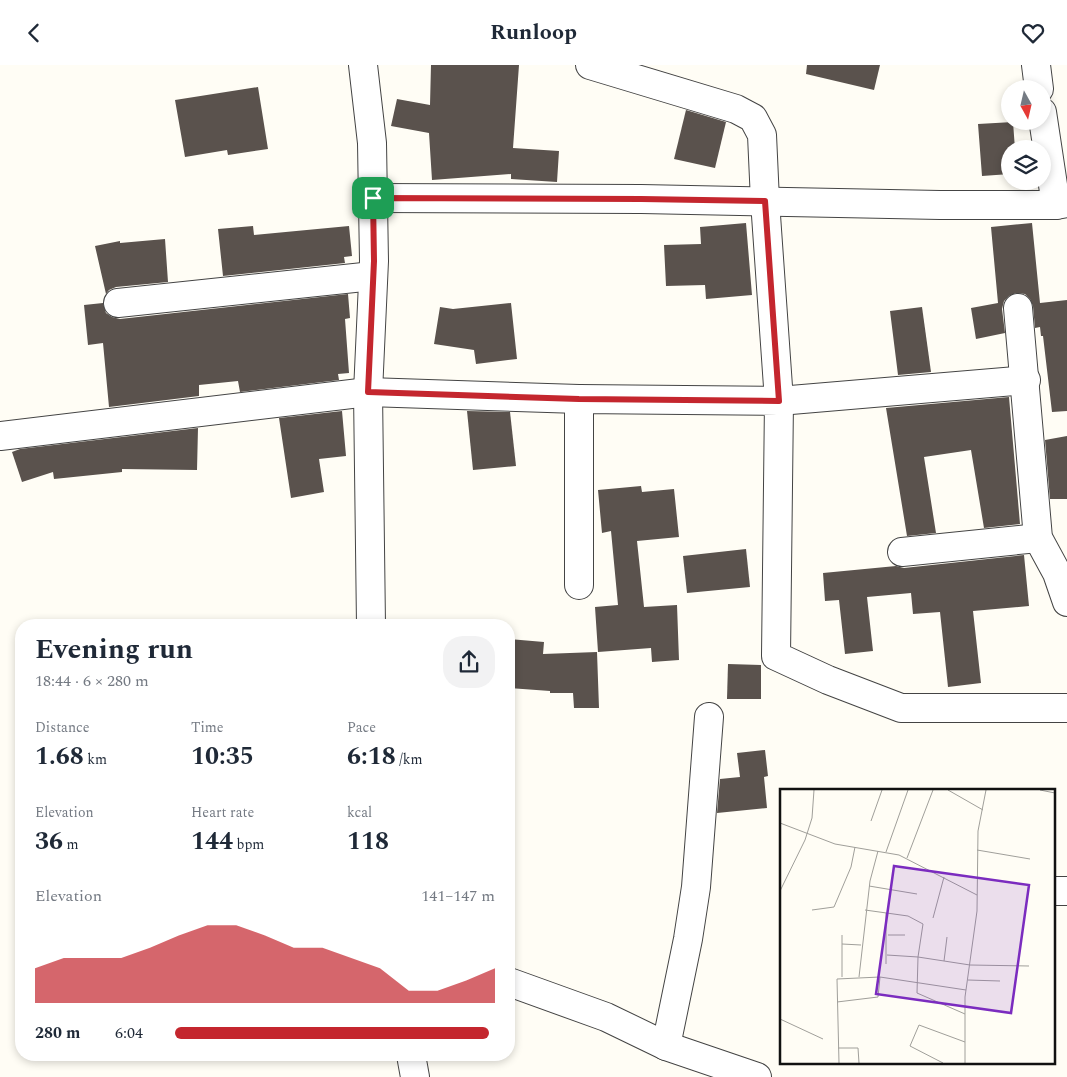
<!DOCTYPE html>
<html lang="en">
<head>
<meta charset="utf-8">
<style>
  :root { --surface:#fff; --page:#f2f2f3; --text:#1f2937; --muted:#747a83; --accent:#c4262e }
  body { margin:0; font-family:Spectral,serif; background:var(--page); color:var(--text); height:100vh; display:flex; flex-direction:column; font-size:19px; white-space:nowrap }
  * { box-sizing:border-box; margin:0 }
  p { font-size:16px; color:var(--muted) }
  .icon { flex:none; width:28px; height:28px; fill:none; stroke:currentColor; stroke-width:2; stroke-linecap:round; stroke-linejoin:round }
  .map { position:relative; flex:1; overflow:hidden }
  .sheet { position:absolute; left:15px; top:554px; width:500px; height:442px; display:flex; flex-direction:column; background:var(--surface); border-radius:20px; box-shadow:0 2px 8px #0003 }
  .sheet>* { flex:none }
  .needle { width:32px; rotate:172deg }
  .fabs { position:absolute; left:1001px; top:15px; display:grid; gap:10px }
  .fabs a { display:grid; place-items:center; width:50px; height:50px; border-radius:50%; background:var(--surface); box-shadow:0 2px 8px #0003; font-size:25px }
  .pin { position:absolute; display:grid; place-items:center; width:42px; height:42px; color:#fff; margin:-21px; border-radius:10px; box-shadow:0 2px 8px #0006 }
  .round { display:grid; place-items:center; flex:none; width:52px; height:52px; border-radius:20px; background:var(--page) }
  .summary { display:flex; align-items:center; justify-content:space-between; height:85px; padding:0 20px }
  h1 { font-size:28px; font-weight:700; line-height:38px }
  .figures { display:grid; grid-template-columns:repeat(3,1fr); gap:8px; height:85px; padding:5px 20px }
  .figures div { display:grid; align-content:center }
  .figures b { font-size:25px; font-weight:700 }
  .figures small { font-size:14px; font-weight:400 }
  .figures p { font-size:14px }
  .chart { height:140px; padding:10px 20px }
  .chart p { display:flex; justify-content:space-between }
  .chart svg { width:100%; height:90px; margin-top:5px; fill:var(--accent); opacity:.7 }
  ul { padding:0 20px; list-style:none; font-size:16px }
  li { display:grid; grid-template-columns:80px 60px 1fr; align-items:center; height:38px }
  li i { height:12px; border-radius:6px; background:var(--accent) }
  header { display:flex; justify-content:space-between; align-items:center; height:65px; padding:0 20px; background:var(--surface); font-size:22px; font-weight:700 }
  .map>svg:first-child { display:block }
  .building { fill:#5a524d }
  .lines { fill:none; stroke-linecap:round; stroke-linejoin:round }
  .minor-casing { stroke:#444; stroke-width:30 }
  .minor { stroke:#fff; stroke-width:28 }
  .route-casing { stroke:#fff; stroke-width:10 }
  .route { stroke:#c4262e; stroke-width:6 }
  .inset-road { fill:none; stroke:#a09f9a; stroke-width:1 }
  .view { fill:#7b2cbf; fill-opacity:0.15; stroke:#7b2cbf; stroke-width:2.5 }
  .inset-edge { fill:none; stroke:#111; stroke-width:2.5 }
</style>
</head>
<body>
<header><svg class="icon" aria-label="back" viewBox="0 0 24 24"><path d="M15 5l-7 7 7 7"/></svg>Runloop<svg class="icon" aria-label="heart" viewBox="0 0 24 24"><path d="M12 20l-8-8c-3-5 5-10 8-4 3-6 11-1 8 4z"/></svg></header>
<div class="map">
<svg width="1067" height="1012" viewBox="0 0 1067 1012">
  <rect width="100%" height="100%" fill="#fffdf5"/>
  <g class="building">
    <path d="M 431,0 L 519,0 L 513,83 L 559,86 L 557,117 L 511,114 L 511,109 L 432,115 L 429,68 L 391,61 L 397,34 L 430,40 Z"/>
    <path d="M 807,0 L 880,0 L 874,25 L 806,9 Z"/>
    <path d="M 258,22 L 268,84 L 228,90 L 227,85 L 185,92 L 175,35 Z"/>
    <path d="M 686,45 L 726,57 L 715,103 L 674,94 Z"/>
    <path d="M 1013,57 L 1015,84 L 1010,84 L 1010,109 L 982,111 L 978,59 Z"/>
    <path d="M 746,158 L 752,230 L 706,234 L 705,220 L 666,221 L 664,180 L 701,179 L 700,162 Z"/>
    <path d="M 1032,158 L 1040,238 L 1067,235 L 1067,346 L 1052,347 L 1043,271 L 1041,271 L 1040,262 L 1035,263 L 1033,241 L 1030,234 L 1025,229 L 1016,228 L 1009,231 L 1004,236 L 1002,244 L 1005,268 L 976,274 L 971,243 L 998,238 L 991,162 Z"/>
    <path d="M 253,161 L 254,170 L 349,161 L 352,191 L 344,192 L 345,198 L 223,211 L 218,164 Z"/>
    <path d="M 165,174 L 168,217 L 116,222 L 109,225 L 106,229 L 95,181 L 120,176 L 120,178 Z"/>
    <path d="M 348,229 L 350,253 L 345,254 L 349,308 L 338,309 L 339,315 L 240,327 L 238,316 L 199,320 L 199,331 L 109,342 L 103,278 L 88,280 L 84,240 L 103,238 L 106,248 L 112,252 L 120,254 Z"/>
    <path d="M 511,238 L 517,294 L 476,299 L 474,285 L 434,279 L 440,242 L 453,244 Z"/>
    <path d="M 922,242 L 931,307 L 898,310 L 890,246 Z"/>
    <path d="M 1009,332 L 1020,459 L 984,463 L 971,385 L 924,392 L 936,468 L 907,471 L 886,343 Z"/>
    <path d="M 342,346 L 346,391 L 319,394 L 324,427 L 291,433 L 279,353 Z"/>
    <path d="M 467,346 L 510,347 L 516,401 L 473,405 Z"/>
    <path d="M 198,363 L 197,405 L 122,404 L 122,407 L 54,414 L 53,407 L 22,417 L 12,387 L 20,384 Z"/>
    <path d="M 1067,371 L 1067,434 L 1050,434 L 1045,375 Z"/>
    <path d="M 641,421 L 642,427 L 674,424 L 679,472 L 637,476 L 644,542 L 677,540 L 679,595 L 652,597 L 651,583 L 598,587 L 595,542 L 618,540 L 611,466 L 602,468 L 598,425 Z"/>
    <path d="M 746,484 L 750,522 L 687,528 L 683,491 Z"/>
    <path d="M 1024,490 L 1029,541 L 973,546 L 981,618 L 948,622 L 940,547 L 913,549 L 911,528 L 867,532 L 873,586 L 845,589 L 839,535 L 825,536 L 823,508 L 896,501 L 904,503 Z"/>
    <path d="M 509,574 L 544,577 L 543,589 L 597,587 L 599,643 L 574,643 L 573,628 L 550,628 L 550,626 L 509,623 Z"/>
    <path d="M 728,599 L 761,600 L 761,634 L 727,634 Z"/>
    <path d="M 765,685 L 768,711 L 764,712 L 767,743 L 717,748 L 720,714 L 740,712 L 737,688 Z"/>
  </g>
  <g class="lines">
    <defs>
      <g id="minor">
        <path d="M 363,0 L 372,78 L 374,196 L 368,327 L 371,560"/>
        <path d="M 590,0 L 736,44 L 753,53 L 762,70 L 765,136 L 779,336 L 1026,315"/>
        <path d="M 1036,0 L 1039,24"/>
        <path d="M 1042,47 L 1056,140"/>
        <path d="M 373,133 L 641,134 L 940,140 L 1056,140 L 1067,138"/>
        <path d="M 118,238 L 373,211"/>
        <path d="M 1018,243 L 1038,473 L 1057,508 L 1067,537"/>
        <path d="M 0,371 L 368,327 L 579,334"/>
        <path d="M 902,487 L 1038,473"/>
        <path d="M 579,520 L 579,334 L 779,336 L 776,591 L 828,615 L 901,643 L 1067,643"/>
        <path d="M 1053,826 L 1067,826"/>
        <path d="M 509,917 L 606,952 L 666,981 L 757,1012"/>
        <path d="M 666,981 L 688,874 L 696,822 L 709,652"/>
        <path d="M 411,990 L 415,1012"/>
      </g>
    </defs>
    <use href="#minor" class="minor-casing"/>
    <use href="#minor" class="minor"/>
  </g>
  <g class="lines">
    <defs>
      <path id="route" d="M 373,133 L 641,134 L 765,136 L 779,336 L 579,334 L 368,327 L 374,196 Z"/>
    </defs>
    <use href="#route" class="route-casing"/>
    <use href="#route" class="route"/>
  </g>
  <g transform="translate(780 724)">
    <rect width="275" height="275" fill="#fffdf5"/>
    <path class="inset-road" d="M 168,1 L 203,21M 260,1 L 275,4M 91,32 L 102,1M 0,34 L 55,55 L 119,66 L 197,106M 197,61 L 250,70M 106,63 L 128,1M 127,69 L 153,1M 89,97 L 137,105M 0,102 L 25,51 L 32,29 L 34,1M 32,121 L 54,118 L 71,78 L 75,58M 85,121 L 128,127 L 143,135 L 138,168 L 164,172 L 167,148M 106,124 L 106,175M 153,129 L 164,88M 62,146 L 62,188M 108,146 L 125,146M 62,155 L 81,156M 107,166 L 138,168 L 137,204 L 185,225M 164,172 L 190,176 L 249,177M 79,188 L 90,92 L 98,62M 188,191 L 220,192M 57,213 L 98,208 L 100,188M 0,230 L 43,250M 58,259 L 78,259 L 79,274M 59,274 L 57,190 L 100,188 L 186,201M 163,274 L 130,257 L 139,236 L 185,253M 185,274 L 185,208 L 197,122 L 198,42 L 206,1"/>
    <path class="view" d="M 114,77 L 249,96 L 231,224 L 96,205 Z"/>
    <rect width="275" height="275" class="inset-edge"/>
  </g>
</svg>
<div class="fabs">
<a><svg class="needle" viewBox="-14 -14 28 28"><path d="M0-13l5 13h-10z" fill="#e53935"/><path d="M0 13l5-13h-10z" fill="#747a83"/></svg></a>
<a><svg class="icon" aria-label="layers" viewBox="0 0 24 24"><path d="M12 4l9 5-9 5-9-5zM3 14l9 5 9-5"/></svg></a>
</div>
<div class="pin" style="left:373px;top:133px;background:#1e9e55"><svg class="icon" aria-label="arrive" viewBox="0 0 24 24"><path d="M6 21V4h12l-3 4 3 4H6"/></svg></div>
<section class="sheet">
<div class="summary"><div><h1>Evening run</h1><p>18:44 · 6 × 280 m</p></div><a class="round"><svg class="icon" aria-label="share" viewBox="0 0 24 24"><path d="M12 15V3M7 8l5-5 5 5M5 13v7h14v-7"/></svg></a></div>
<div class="figures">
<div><p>Distance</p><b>1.68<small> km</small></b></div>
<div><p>Time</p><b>10:35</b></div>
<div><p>Pace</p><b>6:18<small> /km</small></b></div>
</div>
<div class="figures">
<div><p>Elevation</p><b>36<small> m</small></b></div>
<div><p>Heart rate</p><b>144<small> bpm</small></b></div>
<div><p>kcal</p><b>118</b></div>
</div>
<div class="chart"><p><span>Elevation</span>141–147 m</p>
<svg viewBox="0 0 160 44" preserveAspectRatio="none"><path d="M0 44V27L10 22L20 22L30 22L40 17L50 11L60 6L70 6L80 11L90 17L100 17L110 22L120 27L130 38L140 38L150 33L160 27V44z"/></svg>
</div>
<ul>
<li><b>280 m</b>6:04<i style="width:98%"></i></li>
</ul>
</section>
</div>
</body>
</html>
